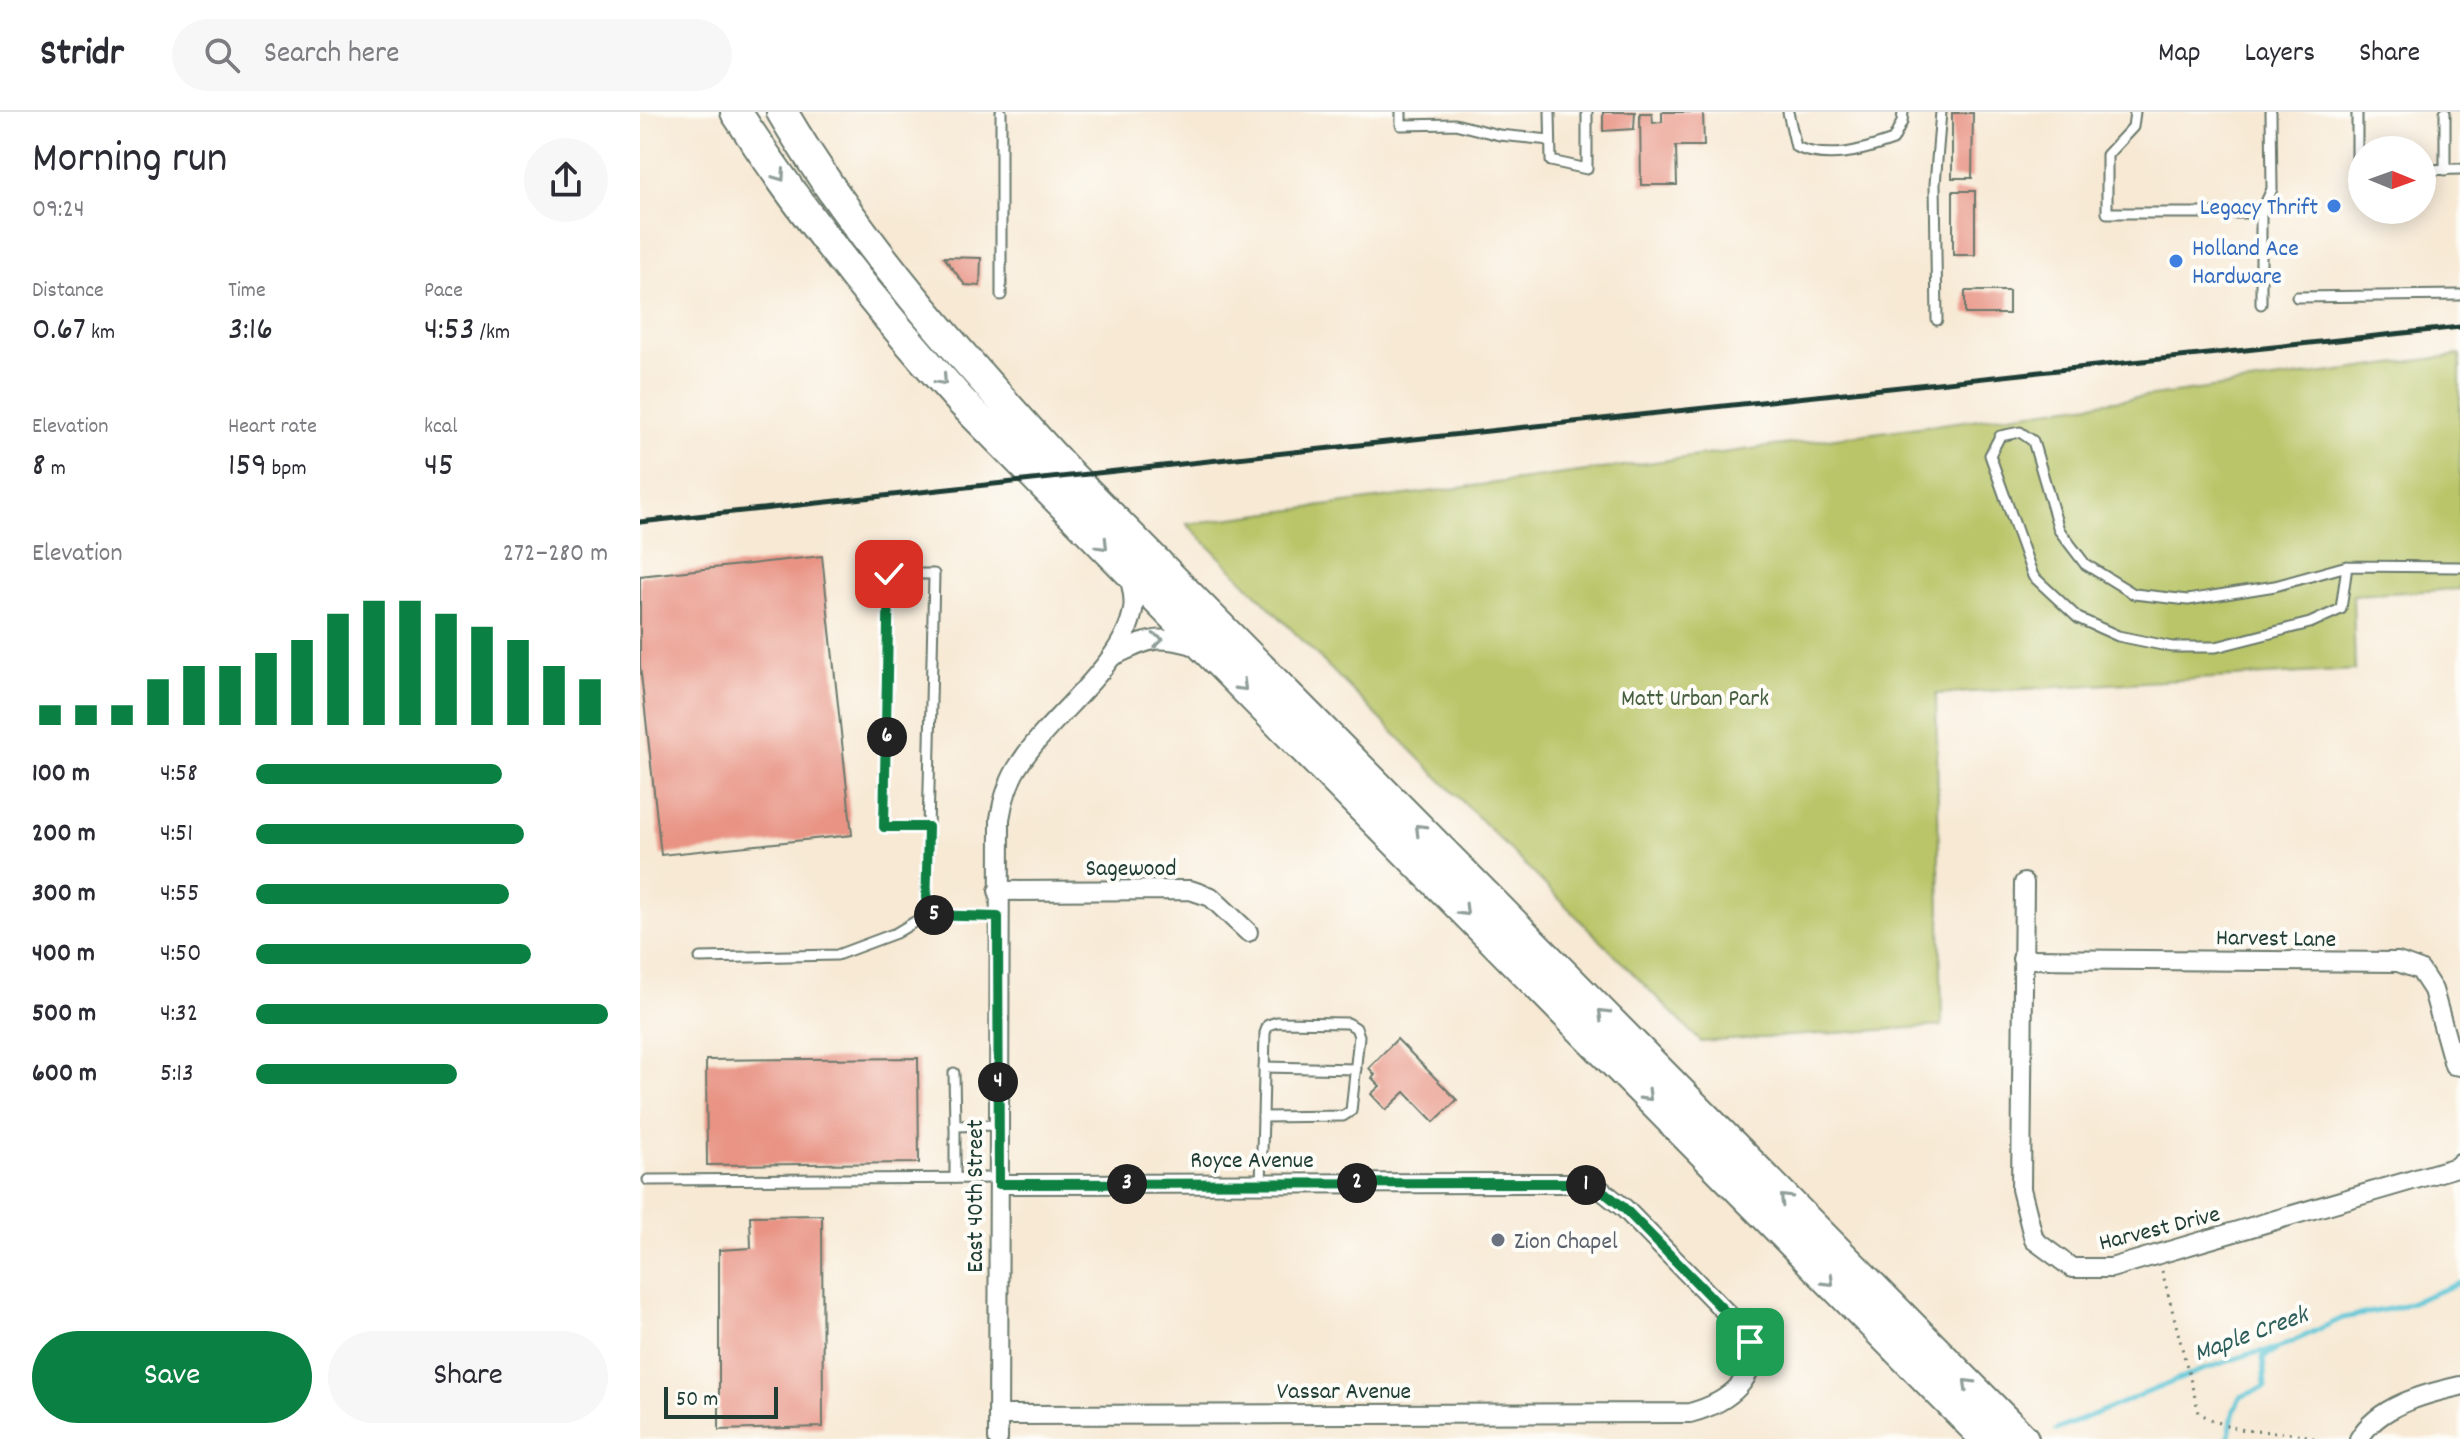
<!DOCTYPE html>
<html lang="en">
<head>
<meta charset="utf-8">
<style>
  :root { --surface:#fff; --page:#f7f7f7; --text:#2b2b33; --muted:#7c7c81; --line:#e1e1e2; --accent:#0b8043 }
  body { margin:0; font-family:Dekko,sans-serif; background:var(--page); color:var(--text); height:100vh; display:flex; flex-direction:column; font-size:30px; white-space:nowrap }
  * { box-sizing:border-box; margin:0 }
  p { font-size:26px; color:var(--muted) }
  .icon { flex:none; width:44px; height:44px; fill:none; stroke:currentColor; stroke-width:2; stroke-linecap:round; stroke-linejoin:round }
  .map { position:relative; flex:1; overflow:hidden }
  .panel { display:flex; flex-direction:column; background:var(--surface); width:640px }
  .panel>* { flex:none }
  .needle { width:52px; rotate:91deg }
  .controls { position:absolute; left:1708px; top:24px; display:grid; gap:16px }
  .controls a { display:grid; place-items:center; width:88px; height:88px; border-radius:50%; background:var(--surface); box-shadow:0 4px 20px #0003; font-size:40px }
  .scale { position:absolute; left:24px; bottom:20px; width:114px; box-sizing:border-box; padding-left:8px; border:4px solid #1f3d34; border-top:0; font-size:22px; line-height:28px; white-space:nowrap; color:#1f3d34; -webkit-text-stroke:6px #fdfcf7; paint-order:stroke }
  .pin { position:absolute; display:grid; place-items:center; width:68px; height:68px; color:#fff; margin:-34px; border-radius:16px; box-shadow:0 4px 12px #0006 }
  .km { position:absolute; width:40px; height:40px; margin:-20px; border-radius:50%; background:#222; color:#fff; font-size:22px; line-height:40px; text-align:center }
  .round { display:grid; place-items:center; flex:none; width:84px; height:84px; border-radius:42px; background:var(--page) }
  .head { display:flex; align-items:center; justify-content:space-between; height:136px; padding:0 32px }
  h1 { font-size:44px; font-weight:600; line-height:60px }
  .stats { display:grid; grid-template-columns:repeat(3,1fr); gap:12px; height:136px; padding:8px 32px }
  .stats div { display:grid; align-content:center }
  .stats b { font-size:34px; font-weight:600 }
  .stats small { font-size:22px; font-weight:400 }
  .stats p { font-size:22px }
  .chart { height:224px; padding:16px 32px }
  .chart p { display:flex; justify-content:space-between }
  .chart svg { width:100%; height:144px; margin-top:8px; stroke:var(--accent); stroke-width:6 }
  .action { display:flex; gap:16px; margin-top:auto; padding:16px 32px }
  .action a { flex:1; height:92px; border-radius:48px; background:var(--accent); color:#fff; font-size:32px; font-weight:600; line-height:92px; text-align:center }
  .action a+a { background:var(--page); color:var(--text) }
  ul { padding:0 32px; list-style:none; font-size:26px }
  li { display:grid; grid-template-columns:128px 96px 1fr; align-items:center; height:60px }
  li i { height:20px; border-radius:10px; background:var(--accent) }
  header { display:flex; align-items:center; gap:48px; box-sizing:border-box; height:112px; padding:0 40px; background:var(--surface); border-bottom:2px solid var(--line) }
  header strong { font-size:38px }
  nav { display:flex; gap:44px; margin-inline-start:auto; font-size:28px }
  .search { width:560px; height:72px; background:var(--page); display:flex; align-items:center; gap:20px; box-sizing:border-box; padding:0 28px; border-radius:44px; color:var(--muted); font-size:30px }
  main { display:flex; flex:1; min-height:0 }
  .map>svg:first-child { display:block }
  .green { fill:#b9c567; stroke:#6c814e; stroke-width:2 }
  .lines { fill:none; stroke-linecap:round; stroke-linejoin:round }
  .stream { stroke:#5bc5d6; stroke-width:5 }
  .building { fill:#e89383 }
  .service-casing { stroke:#6b796c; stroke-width:13 }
  .minor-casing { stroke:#6b796c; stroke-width:22 }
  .trunk-casing { stroke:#6b796c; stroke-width:34 }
  .path { stroke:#6b796c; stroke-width:3; stroke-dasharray:2 6; stroke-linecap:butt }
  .service { stroke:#fff; stroke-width:9 }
  .minor { stroke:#fff; stroke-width:18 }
  .trunk { stroke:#fff; stroke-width:30 }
  .rail { stroke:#1f3d34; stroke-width:5 }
  .oneway { stroke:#8f9e9a }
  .route-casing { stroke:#fff; stroke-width:16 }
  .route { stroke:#0b8043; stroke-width:10 }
  .shop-dot { fill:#3f7fe0; stroke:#fdfcf7; stroke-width:3 }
  .worship-dot { fill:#6b7280; stroke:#fdfcf7; stroke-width:3 }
  .labels { text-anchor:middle; stroke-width:8; stroke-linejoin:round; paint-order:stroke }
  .shop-label { font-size:24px; fill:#366cbe; stroke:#fdfcf7; text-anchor:end }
  .park-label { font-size:24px; fill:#465f41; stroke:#fdfcf7 }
  .street-label { font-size:24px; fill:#1f3d34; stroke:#fdfcf7 }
  .worship-label { font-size:24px; fill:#5b616d; stroke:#fdfcf7; text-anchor:start }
  .water-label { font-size:26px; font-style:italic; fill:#2e5f5c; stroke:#fdfcf7 }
</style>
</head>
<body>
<header>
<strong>Stridr</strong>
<div class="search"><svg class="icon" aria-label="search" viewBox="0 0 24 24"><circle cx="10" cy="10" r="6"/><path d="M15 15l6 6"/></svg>Search here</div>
<nav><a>Map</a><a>Layers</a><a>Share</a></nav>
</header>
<main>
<section class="panel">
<div class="head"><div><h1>Morning run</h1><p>09:24</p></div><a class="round"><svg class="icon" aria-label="share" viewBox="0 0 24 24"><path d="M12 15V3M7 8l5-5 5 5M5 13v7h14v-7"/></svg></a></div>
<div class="stats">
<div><p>Distance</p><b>0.67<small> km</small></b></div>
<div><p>Time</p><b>3:16</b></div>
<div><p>Pace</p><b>4:53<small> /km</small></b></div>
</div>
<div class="stats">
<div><p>Elevation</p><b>8<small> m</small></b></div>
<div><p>Heart rate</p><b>159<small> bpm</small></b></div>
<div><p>kcal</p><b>45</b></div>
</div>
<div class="chart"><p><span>Elevation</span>272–280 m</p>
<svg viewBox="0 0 160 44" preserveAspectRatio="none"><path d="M5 44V38M15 44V38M25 44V38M35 44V30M45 44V26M55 44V26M65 44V22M75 44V18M85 44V10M95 44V6M105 44V6M115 44V10M125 44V14M135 44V18M145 44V26M155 44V30"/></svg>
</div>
<ul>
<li><b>100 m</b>4:58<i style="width:70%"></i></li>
<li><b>200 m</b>4:51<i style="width:76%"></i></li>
<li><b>300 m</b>4:55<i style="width:72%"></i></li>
<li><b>400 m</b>4:50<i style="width:78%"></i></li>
<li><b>500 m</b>4:32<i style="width:100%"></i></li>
<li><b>600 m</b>5:13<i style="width:57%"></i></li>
</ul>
<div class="action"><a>Save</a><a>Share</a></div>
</section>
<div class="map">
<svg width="1820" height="1327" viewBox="0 0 1820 1327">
  <rect width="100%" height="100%" fill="#fdfcf7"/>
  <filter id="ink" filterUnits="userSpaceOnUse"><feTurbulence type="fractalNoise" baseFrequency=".0125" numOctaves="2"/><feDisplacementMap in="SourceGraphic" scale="16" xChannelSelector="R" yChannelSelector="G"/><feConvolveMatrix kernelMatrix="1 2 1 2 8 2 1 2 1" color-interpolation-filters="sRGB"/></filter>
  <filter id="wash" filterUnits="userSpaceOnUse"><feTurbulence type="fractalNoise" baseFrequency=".006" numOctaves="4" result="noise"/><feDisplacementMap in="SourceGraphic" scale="32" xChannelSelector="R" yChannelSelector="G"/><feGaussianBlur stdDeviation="1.8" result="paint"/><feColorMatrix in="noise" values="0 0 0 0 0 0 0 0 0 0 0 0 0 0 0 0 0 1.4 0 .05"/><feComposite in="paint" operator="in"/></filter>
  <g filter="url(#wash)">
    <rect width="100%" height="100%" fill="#f7e9d4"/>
    <path class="green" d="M 1820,243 L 1820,477 L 1713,483 L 1715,558 L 1296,582 L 1302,914 L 1061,930 L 547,412 Z"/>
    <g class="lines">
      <g class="stream">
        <path d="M 1416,1318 L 1557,1260 L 1606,1243 L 1639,1236 L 1703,1206 L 1759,1195 L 1820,1171"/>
        <path d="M 1588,1327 L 1594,1298 L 1600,1285 L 1625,1275 L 1623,1245 L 1635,1239"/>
      </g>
    </g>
    <g id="blocks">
      <g class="building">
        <path d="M 963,0 L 995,0 L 994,17 L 963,19 Z"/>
        <path d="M 1022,0 L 1063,0 L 1064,34 L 1036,34 L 1037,73 L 1001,73 L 1000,1 L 1012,1 L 1013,11 L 1022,10 Z"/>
        <path d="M 1312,1 L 1333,1 L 1332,66 L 1312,66 Z"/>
        <rect x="1313" y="79" width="22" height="64"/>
        <path d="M 304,145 L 341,146 L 340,174 L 325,173 Z"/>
        <rect x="1325" y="179" width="44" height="23"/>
        <path d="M 182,444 L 212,723 L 21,743 L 0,553 L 0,464 Z"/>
        <path d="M 757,927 L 817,988 L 794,1010 L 765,980 L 746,998 L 731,982 L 740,974 L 732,966 L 735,963 L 729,956 Z"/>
        <path d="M 278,946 L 279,1051 L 67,1053 L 66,948 Z"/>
        <path d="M 182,1103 L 183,1315 L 79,1318 L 79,1138 L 111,1136 L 110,1104 Z"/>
      </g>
    </g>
  </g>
  <g filter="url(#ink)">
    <use href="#blocks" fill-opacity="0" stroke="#6b796c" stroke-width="2"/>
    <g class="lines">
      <defs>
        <g id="service">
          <path d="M 761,0 L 761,13 L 815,12 L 859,23 L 910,28"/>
          <path d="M 910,0 L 911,49 L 947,57 L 947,0"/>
          <path d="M 1148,0 L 1156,35 C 1188,49 1222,39 1253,28 L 1262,10 L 1263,0"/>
          <path d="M 1495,0 L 1493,15 L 1467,43 L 1467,101 L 1621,101 L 1621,192"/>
          <path d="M 1717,0 L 1717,58 L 1722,58"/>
          <path d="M 1805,0 L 1805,58"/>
          <path d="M 1782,58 L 1820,57"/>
          <path d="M 1621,101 L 1632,77 L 1631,0"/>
          <path d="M 361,183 L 361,0"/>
          <path d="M 1657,185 L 1820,183"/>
          <path d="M 1297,208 L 1295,72 L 1301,0"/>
          <path d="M 1707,454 L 1701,497 L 1670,511 L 1576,535 L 1532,535 L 1478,524 L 1438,506 L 1393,464 L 1350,343 L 1360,324 L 1380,320 L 1393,329 L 1419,418 L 1445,452 L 1494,482 L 1548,488 L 1635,474 L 1707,454 L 1820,455"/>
          <path d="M 288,715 L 244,715 L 249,462 L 294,462 L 286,803 L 358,805"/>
          <path d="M 60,846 L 197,843 L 256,821 L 286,803"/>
          <path d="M 637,910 L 708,911 L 716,916 L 719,924 L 711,999 L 703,1004 L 623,1005 L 625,921 L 628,913 Z"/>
          <path d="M 624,955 L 716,957"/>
          <path d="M 314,961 L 315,1014 L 358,1013"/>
          <path d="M 315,1014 L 315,1066"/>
          <path d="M 8,1068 L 359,1066"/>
          <path d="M 621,1072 L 623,1005"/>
        </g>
        <g id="minor">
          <path d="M 473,544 C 510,527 516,522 557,534"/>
          <path d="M 1384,771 L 1381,1077 L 1394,1128 L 1432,1156 L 1471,1156 L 1817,1055 L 1820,1051"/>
          <path d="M 358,779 L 550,778 L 571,785 L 608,820"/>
          <path d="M 1382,847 L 1758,850 L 1780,858 L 1793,878 L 1814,953 L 1820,954"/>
          <path d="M 358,1303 L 1050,1301 C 1087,1291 1125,1265 1107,1222 L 984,1096 L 960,1077 L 940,1071 L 359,1072"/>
          <path d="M 358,1327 L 360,707 C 363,687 369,667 381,650 C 411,603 484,553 493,498 C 495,485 492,474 488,462"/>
          <path d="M 1719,1327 C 1738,1294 1784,1282 1820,1274"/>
        </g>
        <g id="trunk">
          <path d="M 96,0 C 163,103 239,199 321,289 L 1346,1327"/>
          <path d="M 142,0 C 220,133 324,248 428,361 L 1383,1327"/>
        </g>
      </defs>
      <use href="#service" class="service-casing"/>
      <use href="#minor" class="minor-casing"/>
      <use href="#trunk" class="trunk-casing"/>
      <path class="path" d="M 1522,1159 L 1559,1301 C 1572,1308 1585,1314 1600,1317 C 1627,1322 1649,1317 1676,1327"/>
      <use href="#service" class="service"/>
      <use href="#minor" class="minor"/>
      <use href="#trunk" class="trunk"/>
      <path class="rail" d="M 0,410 L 1820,215"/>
    </g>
    <defs><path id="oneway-chevron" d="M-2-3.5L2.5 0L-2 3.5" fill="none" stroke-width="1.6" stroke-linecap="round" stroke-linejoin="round" transform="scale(2)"/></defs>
    <g class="oneway">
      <use href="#oneway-chevron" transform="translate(140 64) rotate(55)"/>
      <use href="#oneway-chevron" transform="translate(302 268) rotate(48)"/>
      <use href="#oneway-chevron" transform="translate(463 433) rotate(46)"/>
      <use href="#oneway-chevron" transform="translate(518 528) rotate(-7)"/>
      <use href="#oneway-chevron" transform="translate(602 574) rotate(45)"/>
      <use href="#oneway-chevron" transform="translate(780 717) rotate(-135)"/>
      <use href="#oneway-chevron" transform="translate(824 799) rotate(45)"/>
      <use href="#oneway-chevron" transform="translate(963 902) rotate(-135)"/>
      <use href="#oneway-chevron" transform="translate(1007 984) rotate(45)"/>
      <use href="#oneway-chevron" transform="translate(1145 1087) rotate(-135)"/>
      <use href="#oneway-chevron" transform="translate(1189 1169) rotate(45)"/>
      <use href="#oneway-chevron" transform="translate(1328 1272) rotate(-135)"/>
    </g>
  </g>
  <g class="lines" filter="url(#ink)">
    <defs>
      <path id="route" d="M 249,462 L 244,715 L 288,715 L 286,803 L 358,805 L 359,1072 L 940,1071 L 960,1077 L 984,1096 L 1107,1222 L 1110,1230"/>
    </defs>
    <use href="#route" class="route-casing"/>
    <use href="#route" class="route"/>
  </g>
  <g class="shop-dot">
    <circle cx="1694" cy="94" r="8"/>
    <circle cx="1536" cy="149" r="8"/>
  </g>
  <circle class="worship-dot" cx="858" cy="1128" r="8"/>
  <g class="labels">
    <g class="shop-label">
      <text x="1678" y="102">Legacy Thrift</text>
      <text x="1552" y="143" text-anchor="start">Holland Ace<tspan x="1552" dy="28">Hardware</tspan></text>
    </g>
    <g class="park-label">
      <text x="1055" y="593">Matt Urban Park</text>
    </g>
    <g class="street-label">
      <text x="491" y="763">Sagewood</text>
      <text transform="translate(1636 825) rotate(1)" y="8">Harvest Lane</text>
      <text x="612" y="1055">Royce Avenue</text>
      <text transform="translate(334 1084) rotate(-90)" y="8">East 40th Street</text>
      <text transform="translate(1519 1115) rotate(-14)" y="8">Harvest Drive</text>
      <text x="704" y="1286">Vassar Avenue</text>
    </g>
    <g class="worship-label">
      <text x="874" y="1136">Zion Chapel</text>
    </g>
    <g class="water-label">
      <text transform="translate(1610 1220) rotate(-20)" y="9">Maple Creek</text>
    </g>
  </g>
</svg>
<div class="controls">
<a><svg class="needle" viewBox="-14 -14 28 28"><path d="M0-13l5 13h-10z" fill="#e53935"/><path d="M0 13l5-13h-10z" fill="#7c7c81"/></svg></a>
</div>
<div class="scale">50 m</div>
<div class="pin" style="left:1110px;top:1230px;background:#1e9e55"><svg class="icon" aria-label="arrive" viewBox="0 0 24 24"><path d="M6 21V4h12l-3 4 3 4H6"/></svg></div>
<div class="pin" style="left:249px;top:462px;background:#d93025"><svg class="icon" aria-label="check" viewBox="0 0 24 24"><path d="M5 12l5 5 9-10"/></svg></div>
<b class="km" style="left:946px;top:1073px">1</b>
<b class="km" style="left:717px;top:1071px">2</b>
<b class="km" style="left:487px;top:1072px">3</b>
<b class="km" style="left:358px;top:970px">4</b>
<b class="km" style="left:294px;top:803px">5</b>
<b class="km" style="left:247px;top:625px">6</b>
</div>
</main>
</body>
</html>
